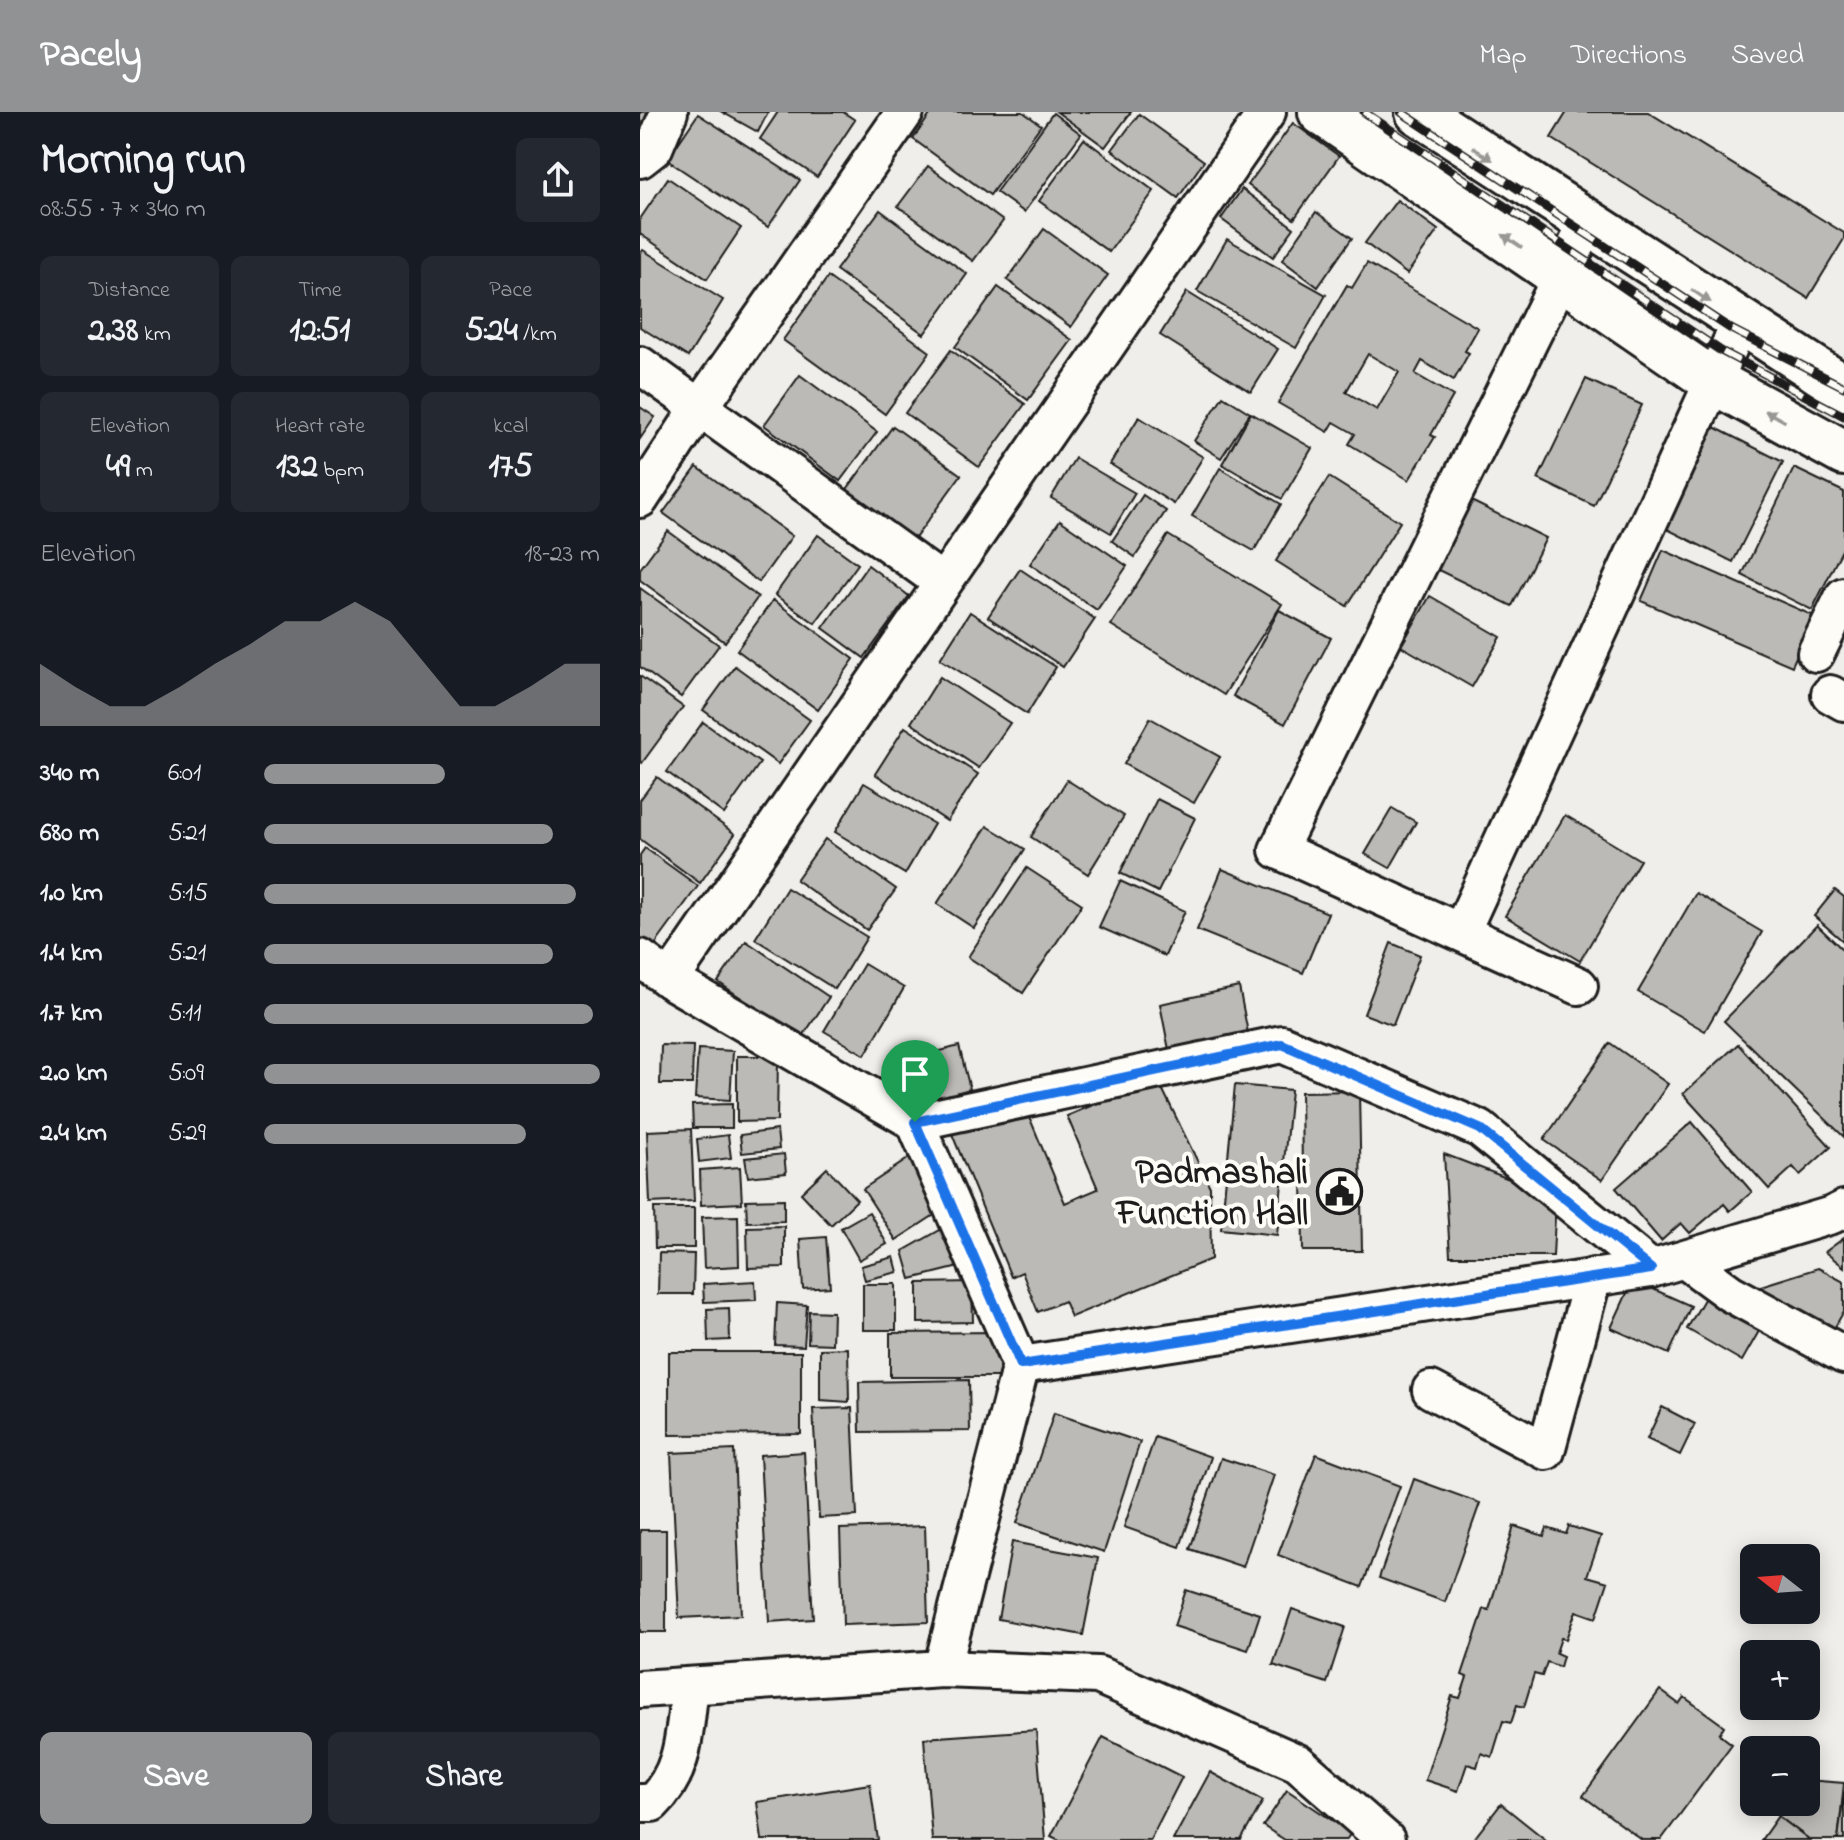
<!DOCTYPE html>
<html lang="en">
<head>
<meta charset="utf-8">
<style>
  :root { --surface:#171b24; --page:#242831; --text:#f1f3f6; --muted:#9ea1a6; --accent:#919294 }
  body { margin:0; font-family:"Indie Flower",sans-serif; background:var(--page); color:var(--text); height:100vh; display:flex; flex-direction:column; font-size:30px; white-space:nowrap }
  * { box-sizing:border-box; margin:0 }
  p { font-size:26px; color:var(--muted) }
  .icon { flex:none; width:44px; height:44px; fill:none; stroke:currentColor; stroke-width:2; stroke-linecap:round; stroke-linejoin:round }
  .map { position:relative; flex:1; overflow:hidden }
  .panel { display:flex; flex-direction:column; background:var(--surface); width:640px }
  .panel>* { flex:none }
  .needle { width:52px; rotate:287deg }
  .tools { position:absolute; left:1100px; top:1432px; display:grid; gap:16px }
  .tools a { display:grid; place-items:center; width:80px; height:80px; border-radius:12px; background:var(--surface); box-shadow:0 4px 20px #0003; font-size:40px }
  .pin { position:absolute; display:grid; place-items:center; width:68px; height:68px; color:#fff; margin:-82px -34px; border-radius:50% 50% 50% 0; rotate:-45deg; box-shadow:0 0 8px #0007 }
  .pin .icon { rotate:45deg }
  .round { display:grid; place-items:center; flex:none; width:84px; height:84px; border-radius:12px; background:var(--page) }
  .headline { display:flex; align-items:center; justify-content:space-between; height:136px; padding:0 40px }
  h1 { font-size:44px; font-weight:700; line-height:60px }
  .metrics { display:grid; grid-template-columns:repeat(3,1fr); gap:12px; height:136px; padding:8px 40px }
  .metrics div { display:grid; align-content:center; border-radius:12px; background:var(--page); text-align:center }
  .metrics b { font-size:34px; font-weight:700 }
  .metrics small { font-size:22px; font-weight:400 }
  .metrics p { font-size:22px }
  .chart { height:224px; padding:16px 40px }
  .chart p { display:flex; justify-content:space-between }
  .chart svg { width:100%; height:144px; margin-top:8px; fill:var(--accent); opacity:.7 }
  .action { display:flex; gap:16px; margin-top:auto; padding:16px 40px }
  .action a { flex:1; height:92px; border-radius:12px; background:var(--accent); color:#fff; font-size:32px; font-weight:700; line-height:92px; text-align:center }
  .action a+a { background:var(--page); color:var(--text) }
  ul { padding:0 40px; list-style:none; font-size:26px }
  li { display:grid; grid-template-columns:128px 96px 1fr; align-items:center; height:60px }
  li i { height:20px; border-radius:10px; background:var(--accent) }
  header { display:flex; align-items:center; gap:48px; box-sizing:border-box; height:112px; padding:0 40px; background:var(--accent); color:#fff }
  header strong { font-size:38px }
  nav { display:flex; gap:44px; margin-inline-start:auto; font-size:28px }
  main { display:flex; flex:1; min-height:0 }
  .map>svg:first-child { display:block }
  .building { fill:#bbbab6; stroke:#1c1c1c; stroke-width:2; fill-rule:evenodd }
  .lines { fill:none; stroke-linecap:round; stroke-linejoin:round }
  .minor-casing { stroke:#1c1c1c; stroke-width:42 }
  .major-casing { stroke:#1c1c1c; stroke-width:50 }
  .minor { stroke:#fdfcf7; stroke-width:36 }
  .major { stroke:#fdfcf7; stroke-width:44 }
  .rail-casing { stroke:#1c1c1c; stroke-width:9 }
  .rail { stroke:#fdfcf7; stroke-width:6; stroke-dasharray:18; stroke-linecap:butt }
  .oneway { fill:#989794 }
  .route-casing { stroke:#fff; stroke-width:16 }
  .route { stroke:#1a73e8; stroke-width:10 }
  .labels { text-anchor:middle; stroke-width:8; stroke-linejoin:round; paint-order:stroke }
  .poi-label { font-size:36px; font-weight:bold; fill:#1c1c1c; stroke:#fdfcf7; text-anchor:end }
</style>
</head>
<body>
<header>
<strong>Pacely</strong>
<nav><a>Map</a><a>Directions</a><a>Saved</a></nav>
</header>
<main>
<section class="panel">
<div class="headline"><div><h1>Morning run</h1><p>08:55 · 7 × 340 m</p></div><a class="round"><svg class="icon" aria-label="share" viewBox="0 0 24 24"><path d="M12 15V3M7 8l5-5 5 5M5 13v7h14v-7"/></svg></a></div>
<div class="metrics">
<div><p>Distance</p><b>2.38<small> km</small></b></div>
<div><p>Time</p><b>12:51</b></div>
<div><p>Pace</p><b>5:24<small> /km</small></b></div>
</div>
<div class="metrics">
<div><p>Elevation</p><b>49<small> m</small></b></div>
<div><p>Heart rate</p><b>132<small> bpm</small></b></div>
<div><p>kcal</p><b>175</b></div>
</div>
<div class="chart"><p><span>Elevation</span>18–23 m</p>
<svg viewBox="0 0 160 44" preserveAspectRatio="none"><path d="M0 44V25L10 32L20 38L30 38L40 32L50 25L60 19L70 12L80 12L90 6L100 12L110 25L120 38L130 38L140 32L150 25L160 25V44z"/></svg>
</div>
<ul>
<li><b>340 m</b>6:01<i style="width:54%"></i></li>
<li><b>680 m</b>5:21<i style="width:86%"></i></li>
<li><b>1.0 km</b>5:15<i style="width:93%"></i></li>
<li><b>1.4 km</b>5:21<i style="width:86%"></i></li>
<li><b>1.7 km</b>5:11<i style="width:98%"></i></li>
<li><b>2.0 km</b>5:09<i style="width:100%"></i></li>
<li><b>2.4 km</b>5:29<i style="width:78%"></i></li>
</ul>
<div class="action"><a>Save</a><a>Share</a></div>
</section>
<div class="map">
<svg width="1204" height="1728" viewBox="0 0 1204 1728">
  <rect width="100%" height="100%" fill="#f0eeea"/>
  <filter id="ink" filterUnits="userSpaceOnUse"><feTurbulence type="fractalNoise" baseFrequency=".0125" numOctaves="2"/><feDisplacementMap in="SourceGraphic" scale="16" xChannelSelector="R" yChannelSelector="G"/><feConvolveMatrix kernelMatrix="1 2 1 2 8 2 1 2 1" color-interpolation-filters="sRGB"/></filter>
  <g filter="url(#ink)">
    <g class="building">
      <path d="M 0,0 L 17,0 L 0,33 Z"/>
      <path d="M 82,0 L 128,0 L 118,20 Z"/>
      <path d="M 138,0 L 203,0 L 215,8 L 177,65 L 120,27 Z"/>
      <path d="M 292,0 L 383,0 L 401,13 L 350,83 L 273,27 Z"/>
      <path d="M 417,0 L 491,0 L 465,35 Z"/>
      <path d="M 927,0 L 1008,0 L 1204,121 L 1204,127 L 1168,186 L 911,26 Z"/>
      <path d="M 413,1 L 441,22 L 384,100 L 356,80 Z"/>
      <path d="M 58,2 L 160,68 L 128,115 L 27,48 Z"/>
      <path d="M 499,2 L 564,49 L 538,86 L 472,38 Z"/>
      <path d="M 653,11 L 699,44 L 654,107 L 608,73 Z"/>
      <path d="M 444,27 L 514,79 L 469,140 L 399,89 Z"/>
      <path d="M 288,54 L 363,109 L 333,149 L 258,94 Z"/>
      <path d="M 28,66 L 101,116 L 67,167 L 0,122 L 0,107 Z"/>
      <path d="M 602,77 L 654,116 L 633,145 L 581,107 Z"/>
      <path d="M 757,88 L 798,118 L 767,162 L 725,131 Z"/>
      <path d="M 240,98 L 327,162 L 284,222 L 196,158 Z"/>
      <path d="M 676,100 L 712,126 L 678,175 L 642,148 Z"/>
      <path d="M 404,117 L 468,163 L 431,215 L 367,168 Z"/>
      <path d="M 587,127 L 686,183 L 656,236 L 557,179 Z"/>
      <path d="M 3,138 L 83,188 L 48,245 L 0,215 L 0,142 Z"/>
      <path d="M 727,151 L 838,216 L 825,239 L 829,241 L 814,268 L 782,249 L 775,262 L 813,284 L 791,323 L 795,325 L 769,368 L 709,332 L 715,322 L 694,310 L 688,320 L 638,291 L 707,173 L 712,176 ZM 728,242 L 759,260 L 737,298 L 706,280 Z"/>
      <path d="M 188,165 L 290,240 L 245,302 L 143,228 Z"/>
      <path d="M 358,175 L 432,228 L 388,288 L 315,235 Z"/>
      <path d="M 547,180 L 638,237 L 611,280 L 520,223 Z"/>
      <path d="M 311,238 L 385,292 L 339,355 L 265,301 Z"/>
      <path d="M 160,263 L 237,320 L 200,369 L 124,313 Z"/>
      <path d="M 946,267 L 1002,293 L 954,394 L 898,367 Z"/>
      <path d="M 583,284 L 610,301 L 581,346 L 554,329 Z"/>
      <path d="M 0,295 L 15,305 L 0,327 Z"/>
      <path d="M 611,301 L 672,336 L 642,387 L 582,352 Z"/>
      <path d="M 499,305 L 563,345 L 534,392 L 470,352 Z"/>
      <path d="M 1066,311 L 1143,350 L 1093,450 L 1015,411 Z"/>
      <path d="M 253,314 L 321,363 L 273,429 L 205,380 Z"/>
      <path d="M 435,346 L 495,381 L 471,421 L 411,386 Z"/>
      <path d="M 57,355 L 152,424 L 119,470 L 23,401 Z"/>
      <path d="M 580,356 L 641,392 L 614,439 L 552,404 Z"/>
      <path d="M 1154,356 L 1204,380 L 1204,434 L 1172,498 L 1102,463 Z"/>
      <path d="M 689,365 L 760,410 L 707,494 L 636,449 Z"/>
      <path d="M 503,383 L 526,399 L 495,445 L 472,429 Z"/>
      <path d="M 823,385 L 906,426 L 872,494 L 790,454 Z"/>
      <path d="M 420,408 L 487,454 L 457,498 L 390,452 Z"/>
      <path d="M 28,419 L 118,485 L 85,530 L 0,468 L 0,457 Z"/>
      <path d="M 178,423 L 218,452 L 175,511 L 135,483 Z"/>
      <path d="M 528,423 L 642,492 L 584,583 L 471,513 Z"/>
      <path d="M 1023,438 L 1174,504 L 1152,554 L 1001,489 Z"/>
      <path d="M 228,453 L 269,484 L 224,546 L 183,516 Z"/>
      <path d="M 380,457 L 455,507 L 423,555 L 348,505 Z"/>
      <path d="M 0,476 L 79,533 L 41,585 L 0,555 Z"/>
      <path d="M 790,484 L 861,525 L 832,575 L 761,534 Z"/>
      <path d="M 133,488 L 214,547 L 178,598 L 97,538 Z"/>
      <path d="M 639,498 L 691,526 L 645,612 L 593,584 Z"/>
      <path d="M 330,500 L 416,555 L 387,602 L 300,547 Z"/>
      <path d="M 95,554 L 170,608 L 138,652 L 63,598 Z"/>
      <path d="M 0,564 L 43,595 L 2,651 L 0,649 Z"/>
      <path d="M 300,565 L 370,611 L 339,656 L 271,611 Z"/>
      <path d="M 510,606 L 580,645 L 554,691 L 484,652 Z"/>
      <path d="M 63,610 L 120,651 L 84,702 L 27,660 Z"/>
      <path d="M 265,615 L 338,662 L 307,709 L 235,662 Z"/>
      <path d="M 17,665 L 95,722 L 60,771 L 0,727 L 0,688 Z"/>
      <path d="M 427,668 L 484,704 L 448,762 L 391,725 Z"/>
      <path d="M 224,671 L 294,712 L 265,762 L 195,720 Z"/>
      <path d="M 517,687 L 555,706 L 518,780 L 480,761 Z"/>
      <path d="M 752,696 L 776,710 L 750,756 L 725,742 Z"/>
      <path d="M 925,703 L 1000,748 L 940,849 L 865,804 Z"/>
      <path d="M 347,714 L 385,737 L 334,816 L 297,792 Z"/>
      <path d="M 185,727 L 256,777 L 227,818 L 156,768 Z"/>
      <path d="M 5,736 L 58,774 L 12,837 L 0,829 L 0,743 Z"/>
      <path d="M 387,756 L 442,792 L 383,881 L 328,845 Z"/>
      <path d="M 582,757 L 688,801 L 663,861 L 557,818 Z"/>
      <path d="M 480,769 L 545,799 L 525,844 L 459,815 Z"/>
      <path d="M 147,776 L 227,825 L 195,877 L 115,827 Z"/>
      <path d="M 1195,778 L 1204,785 L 1203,829 L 1174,804 Z"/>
      <path d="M 1056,781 L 1122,820 L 1065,919 L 998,880 Z"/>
      <path d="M 1177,813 L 1204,839 L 1204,1025 L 1084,909 Z"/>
      <path d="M 106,829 L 189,885 L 161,927 L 78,870 Z"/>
      <path d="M 751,831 L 780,843 L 753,913 L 724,902 Z"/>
      <path d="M 224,852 L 264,876 L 225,943 L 184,919 Z"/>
      <path d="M 599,875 L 609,926 L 530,943 L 520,892 Z"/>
      <path d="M 970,931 L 1028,972 L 962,1068 L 904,1028 Z"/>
      <path d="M 1098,932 L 1191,1035 L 1160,1063 L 1153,1055 L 1129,1077 L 1043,982 Z"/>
      <path d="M 21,933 L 53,934 L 52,972 L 20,972 Z"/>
      <path d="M 319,934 L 330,977 L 289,988 L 278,945 Z"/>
      <path d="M 58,937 L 93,939 L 90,988 L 55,986 Z"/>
      <path d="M 97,944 L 138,944 L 137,1009 L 97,1010 Z"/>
      <path d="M 517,966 L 570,1075 L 571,1147 L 431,1205 L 424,1189 L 398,1200 L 382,1160 L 371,1165 L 312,1022 L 384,992 L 425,1091 L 458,1077 L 427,1004 Z"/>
      <path d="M 595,973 L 651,978 L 637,1123 L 581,1117 Z"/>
      <path d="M 719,979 L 722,1139 L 663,1139 L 661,980 Z"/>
      <path d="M 92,992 L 92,1016 L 53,1016 L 52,993 Z"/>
      <path d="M 1052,1010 L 1112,1080 L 1090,1099 L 1084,1092 L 1050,1121 L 1041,1111 L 1021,1129 L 976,1076 Z"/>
      <path d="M 51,1017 L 54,1089 L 10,1091 L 7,1019 Z"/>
      <path d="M 137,1018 L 139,1037 L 102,1041 L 100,1023 Z"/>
      <path d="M 88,1023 L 91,1046 L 59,1050 L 57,1027 Z"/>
      <path d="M 144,1042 L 146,1061 L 108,1065 L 105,1046 Z"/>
      <path d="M 804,1042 L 916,1085 L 913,1144 L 810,1144 Z"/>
      <path d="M 271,1045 L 305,1096 L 256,1128 L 223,1077 Z"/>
      <path d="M 100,1055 L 102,1091 L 61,1093 L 60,1058 Z"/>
      <path d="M 187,1056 L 217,1088 L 191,1113 L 161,1081 Z"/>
      <path d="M 144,1087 L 144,1109 L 107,1110 L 106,1088 Z"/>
      <path d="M 14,1096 L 54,1096 L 54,1136 L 15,1136 Z"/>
      <path d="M 229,1100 L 247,1132 L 219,1148 L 201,1116 Z"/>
      <path d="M 98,1104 L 99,1154 L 64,1156 L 62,1105 Z"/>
      <path d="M 309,1113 L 323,1154 L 271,1167 L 263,1139 Z"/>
      <path d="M 144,1114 L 144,1155 L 108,1156 L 107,1115 Z"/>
      <path d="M 186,1125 L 190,1175 L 163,1177 L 160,1127 Z"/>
      <path d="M 1204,1126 L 1204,1155 L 1185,1140 Z"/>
      <path d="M 19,1141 L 54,1142 L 53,1182 L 18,1182 Z"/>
      <path d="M 254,1145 L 258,1160 L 225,1168 L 221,1154 Z"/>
      <path d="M 1178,1156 L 1204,1170 L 1204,1199 L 1191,1222 L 1111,1177 Z"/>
      <path d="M 993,1168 L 1051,1194 L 1029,1242 L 971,1216 Z"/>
      <path d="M 115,1169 L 116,1188 L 64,1190 L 63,1172 Z"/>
      <path d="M 332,1170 L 333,1210 L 278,1211 L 278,1171 Z"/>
      <rect x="223" y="1172" width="33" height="46"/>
      <path d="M 1072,1173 L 1127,1205 L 1102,1249 L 1047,1217 Z"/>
      <path d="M 137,1191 L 167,1193 L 164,1234 L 135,1233 Z"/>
      <path d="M 89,1196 L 90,1228 L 68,1229 L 67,1197 Z"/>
      <path d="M 169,1199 L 193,1200 L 192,1232 L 168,1231 Z"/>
      <path d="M 359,1220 L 359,1265 L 250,1265 L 250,1221 Z"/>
      <path d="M 208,1236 L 209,1290 L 180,1288 L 180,1237 Z"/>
      <path d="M 29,1240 L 161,1240 L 161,1322 L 29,1323 Z"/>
      <path d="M 329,1268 L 330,1319 L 220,1320 L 219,1270 Z"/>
      <path d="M 1022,1295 L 1055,1312 L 1040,1343 L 1007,1327 Z"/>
      <path d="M 212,1296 L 217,1404 L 179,1406 L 173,1297 Z"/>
      <path d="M 414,1301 L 500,1330 L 464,1440 L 377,1411 Z"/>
      <path d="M 515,1325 L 571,1345 L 540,1435 L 484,1415 Z"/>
      <path d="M 94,1338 L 101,1503 L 39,1506 L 31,1341 Z"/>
      <path d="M 164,1340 L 173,1507 L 129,1510 L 120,1343 Z"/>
      <path d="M 676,1342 L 760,1374 L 722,1475 L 638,1443 Z"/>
      <path d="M 581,1346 L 634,1363 L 603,1455 L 550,1437 Z"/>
      <path d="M 774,1367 L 840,1391 L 805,1490 L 739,1466 Z"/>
      <path d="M 285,1414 L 288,1510 L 203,1513 L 200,1417 Z"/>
      <path d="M 874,1414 L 904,1424 L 907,1416 L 926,1422 L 929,1414 L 961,1424 L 947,1464 L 968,1470 L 956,1506 L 936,1499 L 926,1527 L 921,1526 L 916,1541 L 923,1544 L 920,1555 L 907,1550 L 902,1564 L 894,1562 L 884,1595 L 877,1593 L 871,1611 L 863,1609 L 852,1645 L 841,1641 L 837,1655 L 827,1652 L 818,1679 L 785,1668 L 812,1584 L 820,1586 L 827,1565 L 822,1563 L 844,1497 L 849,1498 Z"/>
      <rect x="0" y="1418" width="26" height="102"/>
      <path d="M 372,1430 L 458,1446 L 443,1523 L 358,1507 Z"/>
      <path d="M 546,1478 L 620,1502 L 608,1538 L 534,1514 Z"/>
      <path d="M 652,1497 L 705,1515 L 687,1571 L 633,1553 Z"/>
      <path d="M 1020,1578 L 1039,1592 L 1044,1585 L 1084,1614 L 1079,1622 L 1092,1632 L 1021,1728 L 1002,1728 L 943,1684 Z"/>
      <path d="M 396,1618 L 405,1728 L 292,1728 L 284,1626 Z"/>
      <path d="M 463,1625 L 542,1665 L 510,1728 L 419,1728 L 411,1724 Z"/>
      <path d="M 570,1660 L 623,1689 L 601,1728 L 533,1728 Z"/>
      <path d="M 1166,1668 L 1204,1671 L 1198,1728 L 1170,1728 L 1138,1704 L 1149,1690 L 1166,1690 Z"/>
      <path d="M 230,1672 L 238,1728 L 122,1728 L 117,1690 Z"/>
      <path d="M 647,1678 L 711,1721 L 706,1728 L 645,1728 L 623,1714 Z"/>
      <path d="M 1204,1679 L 1204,1728 L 1198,1728 Z"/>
      <path d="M 861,1692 L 906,1728 L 833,1728 Z"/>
      <path d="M 1138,1704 L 1170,1728 L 1121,1728 Z"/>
    </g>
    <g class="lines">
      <defs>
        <g id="minor">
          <path d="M 0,47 L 14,36 L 29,0"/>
          <path d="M 0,253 L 302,470"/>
          <path d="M 0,387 L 60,295 L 265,0"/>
          <path d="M 1176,541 L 1204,484"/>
          <path d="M 1190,582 L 1204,590"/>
          <path d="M 821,820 L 1101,209"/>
          <path d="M 0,846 L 30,868 L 275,1010 L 381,1253 L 302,1557"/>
          <path d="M 30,868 L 627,0"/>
          <path d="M 939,874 L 638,738 L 948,110"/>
          <path d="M 275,1010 L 642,932 L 840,1017 L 1011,1157"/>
          <path d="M 1045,1148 L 1090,1181 L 1204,1243"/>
          <path d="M 381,1253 L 1011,1157 L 1192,1103 L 1204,1097"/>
          <path d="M 791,1278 L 906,1339 L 953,1165"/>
          <path d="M 0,1577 L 302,1557 L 458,1563 L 658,1651 L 746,1728"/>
          <path d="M 0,1691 L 12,1691 C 46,1658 44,1618 50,1574"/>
        </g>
        <g id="major">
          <path d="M 681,0 L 1073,269 L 1204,341"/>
          <path d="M 778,0 L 1204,276"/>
        </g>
      </defs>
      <use href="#minor" class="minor-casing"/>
      <use href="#major" class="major-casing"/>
      <use href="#minor" class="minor"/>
      <use href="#major" class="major"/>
      <defs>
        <g id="rail">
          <path d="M 724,0 L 1081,239 L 1204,304"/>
          <path d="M 761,0 L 1091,217 L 1204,275"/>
        </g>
      </defs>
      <use href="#rail" class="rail-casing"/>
      <use href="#rail" class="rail"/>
    </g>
    <defs><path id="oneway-solid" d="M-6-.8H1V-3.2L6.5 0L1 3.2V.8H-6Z" transform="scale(2)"/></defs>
    <g class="oneway">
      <use href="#oneway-solid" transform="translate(843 42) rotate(33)"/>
      <use href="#oneway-solid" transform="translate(872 129) rotate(-146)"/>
      <use href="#oneway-solid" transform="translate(1061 184) rotate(33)"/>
      <use href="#oneway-solid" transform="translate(1135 304) rotate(-151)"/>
    </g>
  </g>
  <g class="lines" filter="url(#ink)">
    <defs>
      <path id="route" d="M 642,932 L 840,1017 L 1011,1157 L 381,1253 L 275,1010 Z"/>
    </defs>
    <use href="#route" class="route-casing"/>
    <use href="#route" class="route"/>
  </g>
  <defs>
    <symbol id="civic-ring" viewBox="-11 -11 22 22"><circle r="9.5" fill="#fdfcf7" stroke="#1c1c1c" stroke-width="1.5"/><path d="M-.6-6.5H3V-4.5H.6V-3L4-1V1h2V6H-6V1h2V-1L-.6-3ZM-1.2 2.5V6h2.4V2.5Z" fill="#1c1c1c"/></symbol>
  </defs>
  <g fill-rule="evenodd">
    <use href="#civic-ring" x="674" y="1054" width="51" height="51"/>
  </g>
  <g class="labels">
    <g class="poi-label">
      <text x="668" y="1071">Padmashali<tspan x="668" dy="41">Function Hall</tspan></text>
    </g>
  </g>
</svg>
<div class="tools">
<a><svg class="needle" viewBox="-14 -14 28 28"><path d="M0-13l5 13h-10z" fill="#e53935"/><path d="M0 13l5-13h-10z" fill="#9ea1a6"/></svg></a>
<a>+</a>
<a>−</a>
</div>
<div class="pin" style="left:275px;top:1010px;background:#1e9e55"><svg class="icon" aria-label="arrive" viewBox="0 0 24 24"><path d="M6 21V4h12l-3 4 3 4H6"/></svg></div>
</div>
</main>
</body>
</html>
